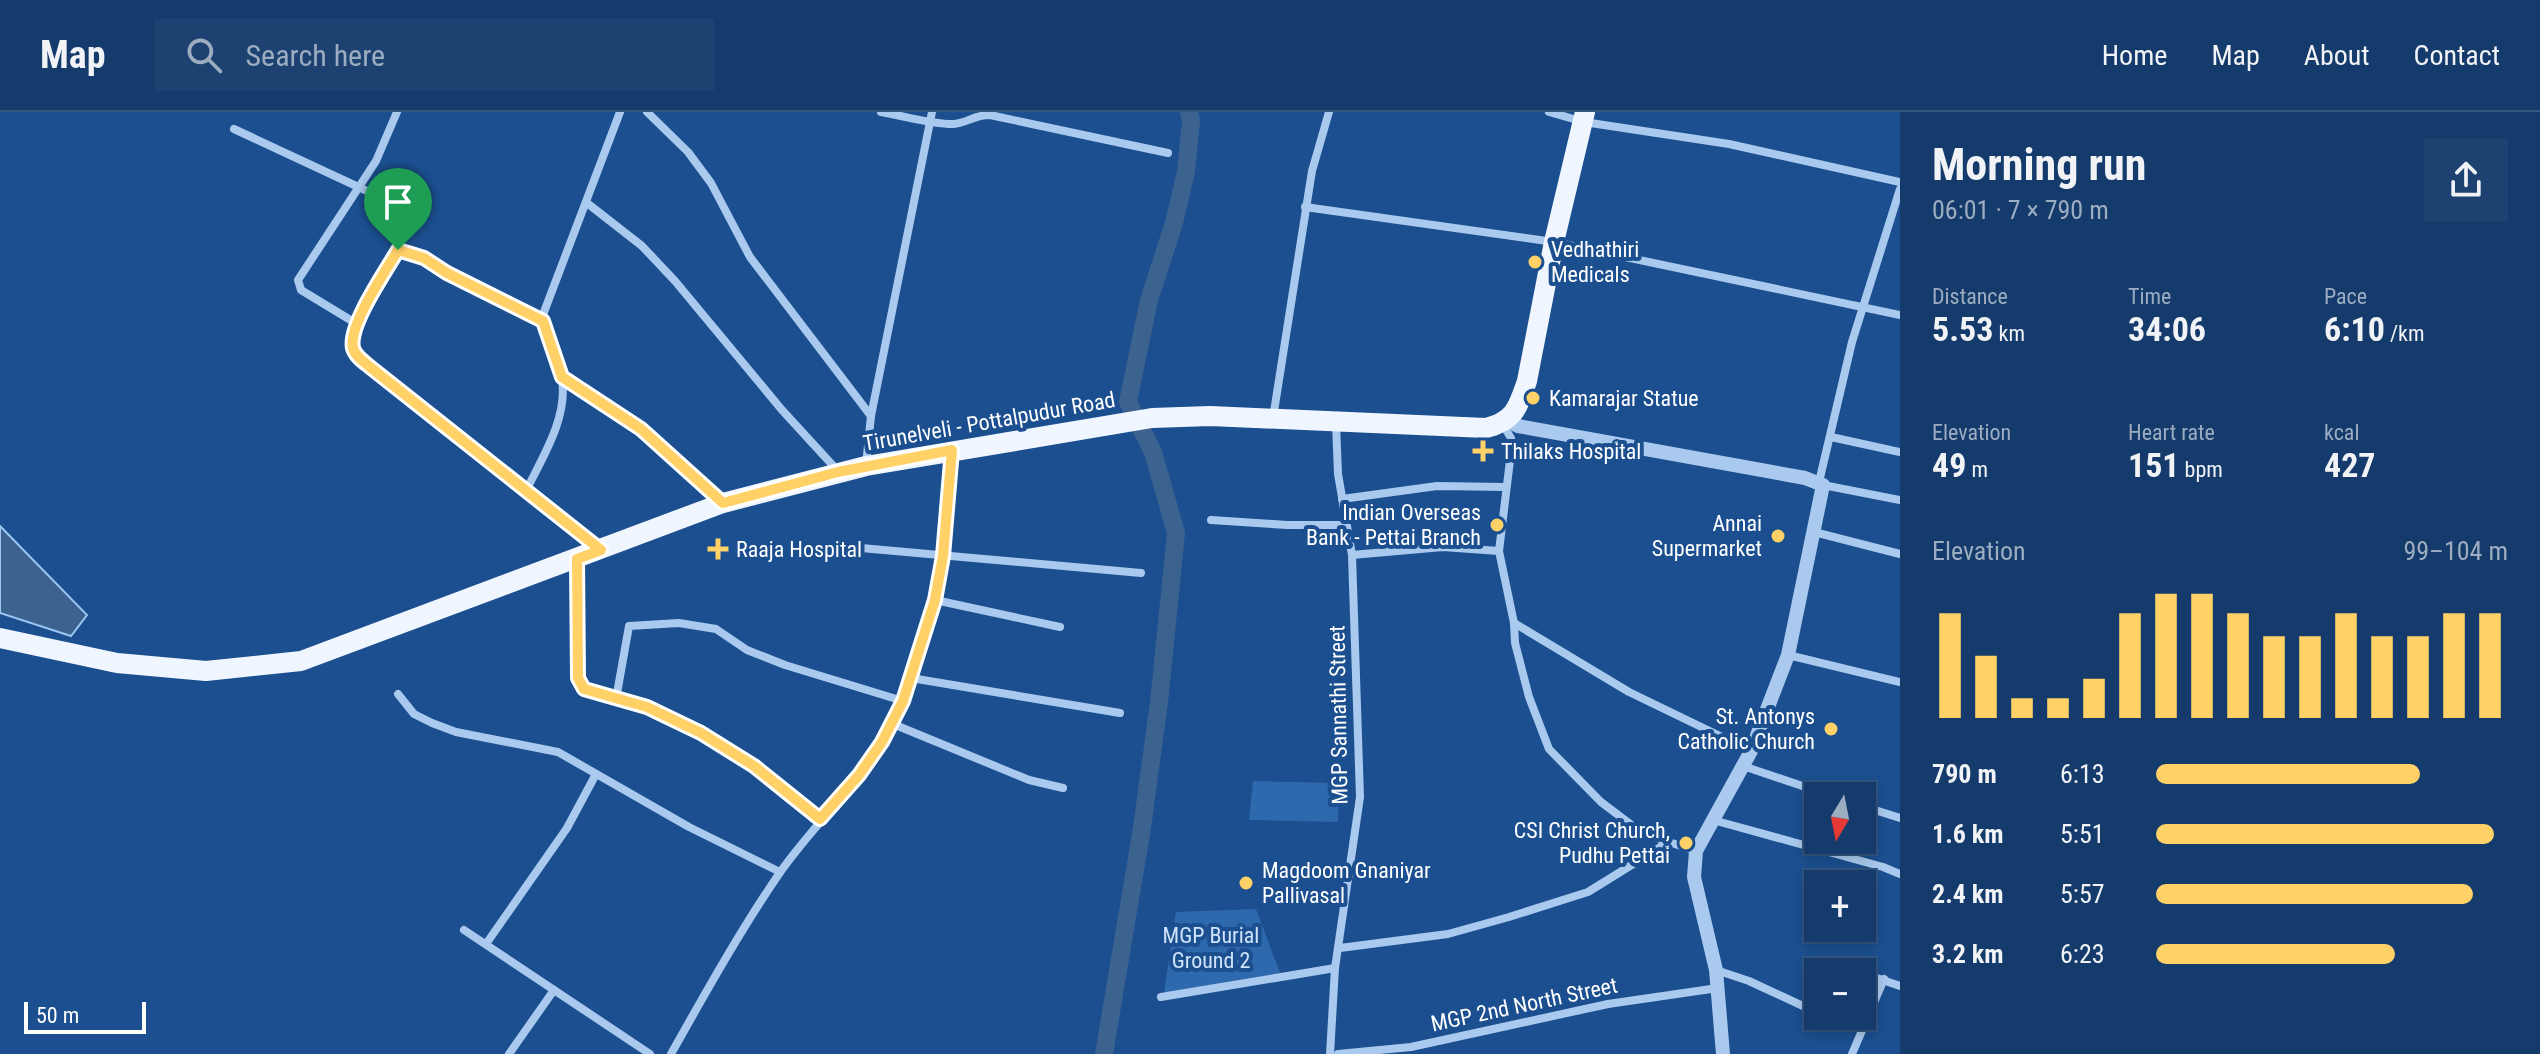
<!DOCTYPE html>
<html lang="en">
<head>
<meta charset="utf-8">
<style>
  :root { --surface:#143b6b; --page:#1d4271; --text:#f1f3f6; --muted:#9dadc1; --line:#33557e; --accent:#ffd166 }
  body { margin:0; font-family:"Roboto Condensed",sans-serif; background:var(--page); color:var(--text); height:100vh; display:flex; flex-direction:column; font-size:30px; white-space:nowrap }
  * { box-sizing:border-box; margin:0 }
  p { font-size:26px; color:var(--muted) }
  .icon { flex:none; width:44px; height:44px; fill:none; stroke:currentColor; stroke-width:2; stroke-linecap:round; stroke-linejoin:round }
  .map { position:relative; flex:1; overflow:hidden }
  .side { display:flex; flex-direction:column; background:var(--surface); width:640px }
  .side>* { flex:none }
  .needle { width:52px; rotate:190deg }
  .buttons { position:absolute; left:1804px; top:670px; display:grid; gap:16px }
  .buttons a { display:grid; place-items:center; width:72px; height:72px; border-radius:0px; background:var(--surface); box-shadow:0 4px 12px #0003,0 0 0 2px var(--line); font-size:40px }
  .scale { position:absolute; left:24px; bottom:20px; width:122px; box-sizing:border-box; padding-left:8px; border:4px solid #fff; border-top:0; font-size:22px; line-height:28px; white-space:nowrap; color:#fff; -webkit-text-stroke:6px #1b4f8f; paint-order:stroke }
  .pin { position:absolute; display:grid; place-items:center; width:68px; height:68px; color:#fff; margin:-82px -34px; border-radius:50% 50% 50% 0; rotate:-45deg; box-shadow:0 0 8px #0007 }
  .pin .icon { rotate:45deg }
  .round { display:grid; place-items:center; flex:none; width:84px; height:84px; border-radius:0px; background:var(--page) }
  .head { display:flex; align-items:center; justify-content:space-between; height:136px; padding:0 32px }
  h1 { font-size:44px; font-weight:700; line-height:60px }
  .stats { display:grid; grid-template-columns:repeat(3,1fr); gap:12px; height:136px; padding:8px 32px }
  .stats div { display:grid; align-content:center }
  .stats b { font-size:34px; font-weight:700 }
  .stats small { font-size:22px; font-weight:400 }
  .stats p { font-size:22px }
  .chart { height:224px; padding:16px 32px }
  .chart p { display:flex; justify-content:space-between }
  .chart svg { width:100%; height:144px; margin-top:8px; stroke:var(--accent); stroke-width:6 }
  ul { padding:0 32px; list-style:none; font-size:26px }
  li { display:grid; grid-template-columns:128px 96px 1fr; align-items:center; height:60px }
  li i { height:20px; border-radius:10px; background:var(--accent) }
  header { display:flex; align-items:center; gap:48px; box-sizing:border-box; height:112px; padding:0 40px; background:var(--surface); border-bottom:2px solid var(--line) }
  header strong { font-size:38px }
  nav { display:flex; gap:44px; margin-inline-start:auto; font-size:28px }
  .search { width:560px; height:72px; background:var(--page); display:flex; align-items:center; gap:20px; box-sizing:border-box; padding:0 28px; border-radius:0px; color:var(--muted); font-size:30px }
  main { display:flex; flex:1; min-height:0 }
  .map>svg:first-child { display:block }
  .green { fill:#2e69ad }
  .water { fill:#3c6290; stroke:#9cc4f0; stroke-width:2 }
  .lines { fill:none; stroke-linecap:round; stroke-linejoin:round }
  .canal { stroke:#3c6290; stroke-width:18 }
  .minor { stroke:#a9c9ee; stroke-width:8 }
  .tertiary { stroke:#a9c9ee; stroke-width:14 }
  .primary { stroke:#f0f6ff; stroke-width:20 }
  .route-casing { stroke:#fff; stroke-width:16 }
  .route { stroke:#ffd166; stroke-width:10 }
  .poi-dot { fill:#ffd166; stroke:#1b4f8f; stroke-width:3 }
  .labels { text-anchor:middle; stroke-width:8; stroke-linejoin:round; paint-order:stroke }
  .poi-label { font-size:22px; fill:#fff; stroke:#1b4f8f; text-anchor:start }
  .street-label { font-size:22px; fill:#fff; stroke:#1b4f8f }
  .park-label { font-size:22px; fill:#cfe3fa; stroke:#1b4f8f }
</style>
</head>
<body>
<header>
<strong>Map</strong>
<div class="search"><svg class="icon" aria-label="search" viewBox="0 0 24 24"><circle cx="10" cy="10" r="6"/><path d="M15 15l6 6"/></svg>Search here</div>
<nav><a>Home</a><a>Map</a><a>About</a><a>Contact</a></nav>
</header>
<main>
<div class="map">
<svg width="1900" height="942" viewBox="0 0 1900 942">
  <rect width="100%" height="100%" fill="#1b4f8f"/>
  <g class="green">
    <path d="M 1253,669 L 1338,671 L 1338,710 L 1249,708 Z"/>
    <path d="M 1256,797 L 1280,861 L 1164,881 L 1176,800 Z"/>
  </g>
  <path class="water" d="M 0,414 L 87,503 L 71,524 L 0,501 Z"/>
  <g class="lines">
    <path class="canal" d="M 1104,942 L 1142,716 L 1159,590 L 1176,421 L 1153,340 L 1128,290 L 1149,188 L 1174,111 L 1186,60 L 1191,9 L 1189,0"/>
    <g class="minor">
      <path d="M 647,0 L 688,40 L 711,71 L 750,145 L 871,304"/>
      <path d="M 881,0 C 904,4 930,12 953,12 C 968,11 973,3 990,3 L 1168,41"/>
      <path d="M 1549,0 L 1584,10 L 1729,32 L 1900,70"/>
      <path d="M 234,17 L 410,99 L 396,129 L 398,138"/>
      <path d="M 587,91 L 642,134 L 675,169 L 782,298 L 837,358"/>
      <path d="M 1305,95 L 1554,130 L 1900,203"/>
      <path d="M 357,212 L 301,178 L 298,168 L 376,49 L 397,0"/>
      <path d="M 562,265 L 641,317 L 723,391"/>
      <path d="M 1273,306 L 1312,59 L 1329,0"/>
      <path d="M 1503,313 L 1511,326 L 1511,340 L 1499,439 L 1514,511 L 1515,531 L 1529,585 L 1549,637 L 1601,690 L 1642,721 L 1696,739"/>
      <path d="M 1831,325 L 1900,340"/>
      <path d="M 866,353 L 871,304 L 932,0"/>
      <path d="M 1819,370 L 1852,230 L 1900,77"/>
      <path d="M 1823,373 L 1900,388"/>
      <path d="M 526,379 L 370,255 C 364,250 355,244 353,236 C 348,212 386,159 398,138 L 424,146 L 447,161 L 543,209"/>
      <path d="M 1342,387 L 1437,374 L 1506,375"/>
      <path d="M 1211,408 L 1287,413 L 1345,413"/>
      <path d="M 1814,420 L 1900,442"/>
      <path d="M 598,435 L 526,379 C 542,346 568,306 562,268 C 559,249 548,228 543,209 L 544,200 L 620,0"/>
      <path d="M 861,436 L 1141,461"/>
      <path d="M 1352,443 L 1443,435 L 1499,439"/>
      <path d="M 577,449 L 578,566 L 584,577 L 590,581 C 649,593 704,617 753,653 C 776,670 797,690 820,707"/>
      <path d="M 935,488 L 1060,515"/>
      <path d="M 1514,511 L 1629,580 L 1751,639"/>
      <path d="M 1788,543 L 1900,570"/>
      <path d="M 911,566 L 1120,601"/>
      <path d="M 398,582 L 414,602 L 432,611 L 456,620 L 558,640 L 689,715 L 780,760"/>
      <path d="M 616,587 L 629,514 L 679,511 L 716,517 L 747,538 L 785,553 L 903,589"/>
      <path d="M 893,612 L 1029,668 L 1063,676"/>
      <path d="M 1743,654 L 1832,684"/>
      <path d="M 1862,694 L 1900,706"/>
      <path d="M 1713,708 L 1883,755 L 1900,762"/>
      <path d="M 464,818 L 650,942"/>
      <path d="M 486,832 L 567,716 L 596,662"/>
      <path d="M 1340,836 L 1448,822 L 1509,805 L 1588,780 L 1667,731"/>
      <path d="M 1716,858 L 1749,869 L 1818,901"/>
      <path d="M 1862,861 L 1900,874"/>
      <path d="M 1161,885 L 1335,856"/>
      <path d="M 509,942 L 554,878"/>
      <path d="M 671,942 C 706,880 741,817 781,759 C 817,708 867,665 894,609 C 935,525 944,434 952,342"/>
      <path d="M 1330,942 L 1335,856 L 1360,685 L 1352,443 L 1338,362 L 1336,311"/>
      <path d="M 1338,942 L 1411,935 L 1608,892 L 1718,876"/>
      <path d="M 1852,942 L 1884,867"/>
    </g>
    <path class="tertiary" d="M 1507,308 L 1518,314 L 1805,366 L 1823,373 L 1788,543 L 1751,639 L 1696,739 L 1694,765 L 1716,858 L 1723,942"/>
    <path class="primary" d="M 0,526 L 117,551 L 206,559 L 301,549 L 723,391 L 866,354 L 1152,306 L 1210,304 L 1486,316 C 1515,309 1518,295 1527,269 L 1554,130 L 1585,0"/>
  </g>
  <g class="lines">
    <defs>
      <path id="route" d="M 398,138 L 424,146 L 447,161 L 543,209 L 562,265 L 641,317 L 723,391 L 838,360 L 952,338 L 943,444 L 935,488 L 903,589 L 882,630 L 859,663 L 820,707 L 754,654 L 701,621 L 647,595 L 584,577 L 578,566 L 577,447 L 601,438 L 370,255 C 364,250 355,244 353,236 C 348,213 386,159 398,138 Z"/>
    </defs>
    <use href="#route" class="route-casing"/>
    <use href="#route" class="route"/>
  </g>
  <g class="poi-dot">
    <circle cx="1535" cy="150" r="8"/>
    <circle cx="1533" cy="286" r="8"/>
    <path d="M1479 327h8v8h8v8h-8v8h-8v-8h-8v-8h8z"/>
    <circle cx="1497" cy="413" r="8"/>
    <circle cx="1778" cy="424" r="8"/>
    <path d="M714 425h8v8h8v8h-8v8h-8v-8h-8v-8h8z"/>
    <circle cx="1831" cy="617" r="8"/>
    <circle cx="1686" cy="731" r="8"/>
    <circle cx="1246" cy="771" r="8"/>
  </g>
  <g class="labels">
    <g class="poi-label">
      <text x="1551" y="145">Vedhathiri<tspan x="1551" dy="25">Medicals</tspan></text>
      <text x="1549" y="294">Kamarajar Statue</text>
      <text x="1501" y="347">Thilaks Hospital</text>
      <text x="1481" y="408" text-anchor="end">Indian Overseas<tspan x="1481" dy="25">Bank - Pettai Branch</tspan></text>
      <text x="1762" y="419" text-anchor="end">Annai<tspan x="1762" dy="25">Supermarket</tspan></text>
      <text x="736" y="445">Raaja Hospital</text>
      <text x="1815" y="612" text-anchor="end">St. Antonys<tspan x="1815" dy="25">Catholic Church</tspan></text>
      <text x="1670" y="726" text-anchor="end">CSI Christ Church,<tspan x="1670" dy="25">Pudhu Pettai</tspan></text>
      <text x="1262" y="766">Magdoom Gnaniyar<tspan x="1262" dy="25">Pallivasal</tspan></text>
    </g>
    <g class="street-label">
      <text transform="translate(989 309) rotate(-10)" y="8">Tirunelveli - Pottalpudur Road</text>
      <text transform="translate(1338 603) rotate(-91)" y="8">MGP Sannathi Street</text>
      <text transform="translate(1524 892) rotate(-12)" y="8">MGP 2nd North Street</text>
    </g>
    <g class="park-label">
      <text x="1211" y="831">MGP Burial<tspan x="1211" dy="25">Ground 2</tspan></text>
    </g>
  </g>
</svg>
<div class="buttons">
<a><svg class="needle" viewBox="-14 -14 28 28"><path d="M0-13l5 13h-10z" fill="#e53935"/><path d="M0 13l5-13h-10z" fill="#9dadc1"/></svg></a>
<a>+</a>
<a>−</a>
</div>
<div class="scale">50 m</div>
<div class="pin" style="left:398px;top:138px;background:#1e9e55"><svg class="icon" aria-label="arrive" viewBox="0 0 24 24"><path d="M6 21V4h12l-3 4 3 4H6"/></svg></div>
</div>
<section class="side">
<div class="head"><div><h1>Morning run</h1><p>06:01 · 7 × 790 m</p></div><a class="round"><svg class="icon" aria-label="share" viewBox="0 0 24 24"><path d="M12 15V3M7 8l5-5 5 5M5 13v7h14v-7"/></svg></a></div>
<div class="stats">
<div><p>Distance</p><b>5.53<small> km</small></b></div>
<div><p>Time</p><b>34:06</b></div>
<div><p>Pace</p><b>6:10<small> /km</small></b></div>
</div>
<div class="stats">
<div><p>Elevation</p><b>49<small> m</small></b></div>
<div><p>Heart rate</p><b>151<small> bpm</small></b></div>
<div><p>kcal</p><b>427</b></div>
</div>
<div class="chart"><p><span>Elevation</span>99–104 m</p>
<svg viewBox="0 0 160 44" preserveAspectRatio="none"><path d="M5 44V12M15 44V25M25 44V38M35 44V38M45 44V32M55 44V12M65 44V6M75 44V6M85 44V12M95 44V19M105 44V19M115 44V12M125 44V19M135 44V19M145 44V12M155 44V12"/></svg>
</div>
<ul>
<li><b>790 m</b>6:13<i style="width:75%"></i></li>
<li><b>1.6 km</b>5:51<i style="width:96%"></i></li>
<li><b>2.4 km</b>5:57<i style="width:90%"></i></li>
<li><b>3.2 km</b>6:23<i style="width:68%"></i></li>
</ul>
</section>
</main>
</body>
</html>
